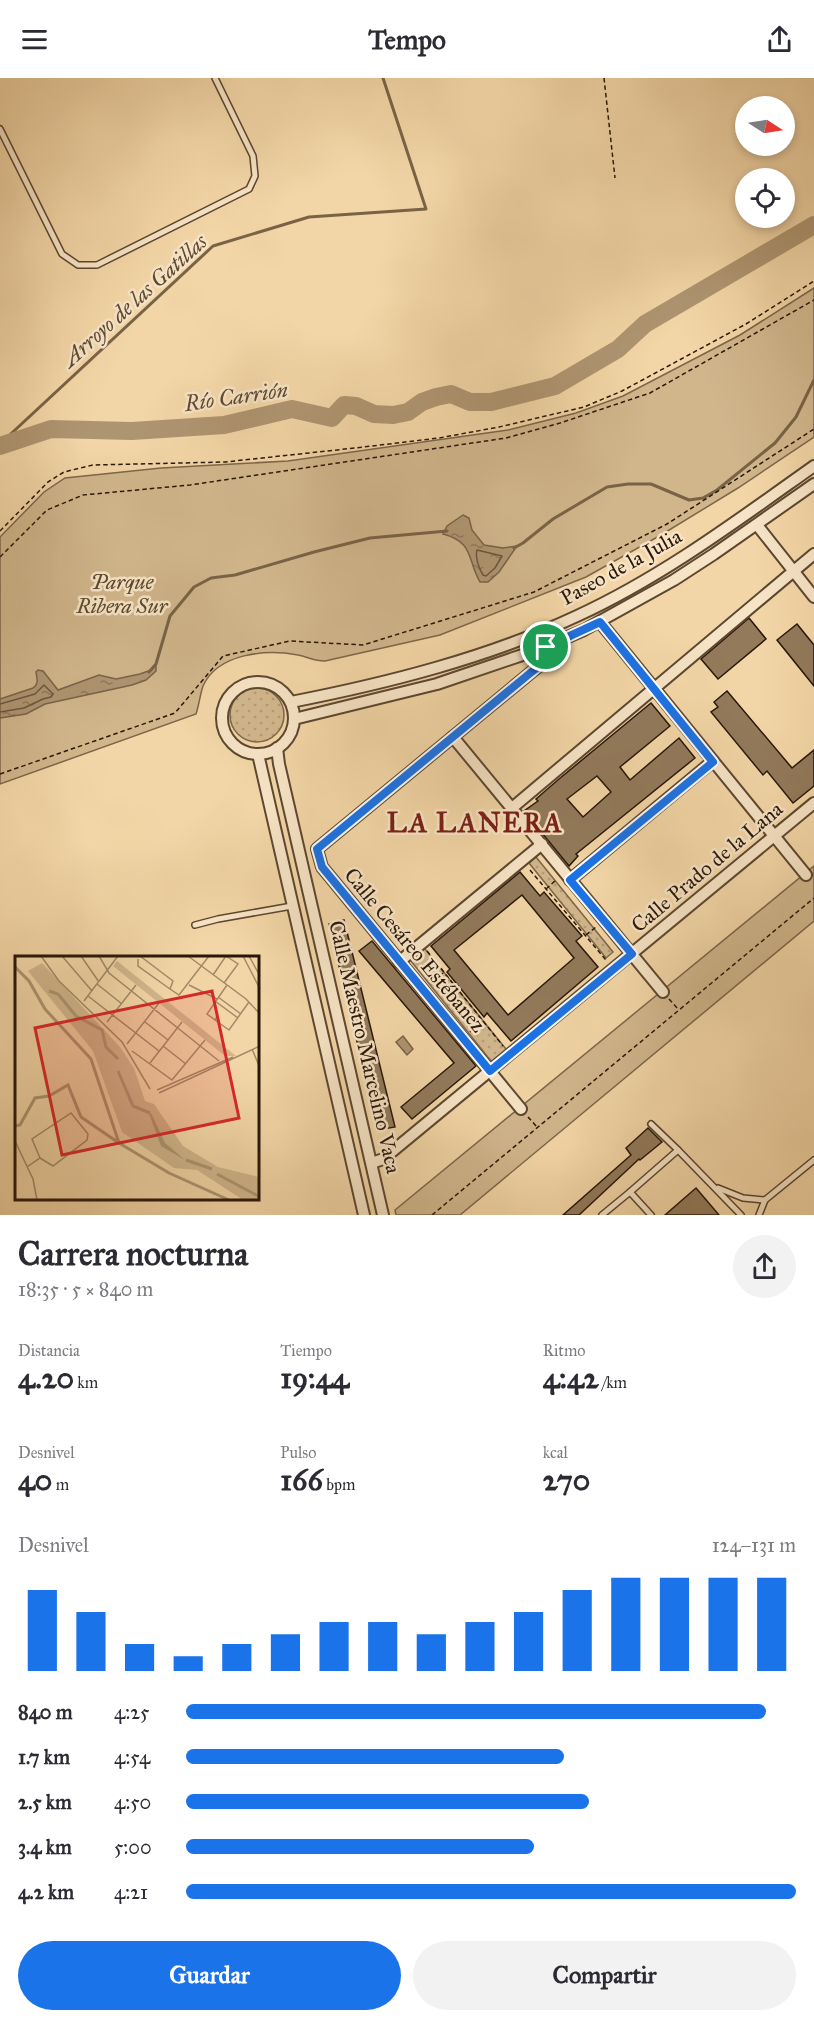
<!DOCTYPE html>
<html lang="es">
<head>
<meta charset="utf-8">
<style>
  :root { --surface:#fff; --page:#f2f2f3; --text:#2b2b33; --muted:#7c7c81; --accent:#1a73e8 }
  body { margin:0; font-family:"IM FELL Great Primer",serif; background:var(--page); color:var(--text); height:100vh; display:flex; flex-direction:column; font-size:22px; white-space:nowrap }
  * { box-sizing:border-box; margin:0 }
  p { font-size:20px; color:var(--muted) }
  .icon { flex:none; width:33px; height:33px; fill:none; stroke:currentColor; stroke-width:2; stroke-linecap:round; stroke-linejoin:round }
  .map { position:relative; height:1137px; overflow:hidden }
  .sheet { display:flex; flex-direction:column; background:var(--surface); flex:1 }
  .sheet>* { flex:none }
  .needle { width:39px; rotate:102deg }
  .tools { position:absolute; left:735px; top:18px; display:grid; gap:12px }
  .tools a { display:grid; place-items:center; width:60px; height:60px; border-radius:50%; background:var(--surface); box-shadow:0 3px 9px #0003; font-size:30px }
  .pin { position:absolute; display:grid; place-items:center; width:51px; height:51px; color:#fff; margin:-26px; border:3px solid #fff; border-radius:50%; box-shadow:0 2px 6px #0007 }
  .round { display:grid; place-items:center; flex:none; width:63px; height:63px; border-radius:32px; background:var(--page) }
  .overview { display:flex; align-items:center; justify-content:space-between; height:102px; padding:0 18px }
  h1 { font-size:33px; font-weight:800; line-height:45px }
  .stats { display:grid; grid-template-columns:repeat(3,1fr); gap:9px; height:102px; padding:6px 18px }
  .stats div { display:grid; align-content:center }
  .stats b { font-size:30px; font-weight:800 }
  .stats small { font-size:16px; font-weight:400 }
  .stats p { font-size:16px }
  .chart { height:168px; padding:12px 18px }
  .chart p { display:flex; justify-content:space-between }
  .chart svg { width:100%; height:108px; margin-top:6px; stroke:var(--accent); stroke-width:6 }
  .cta { display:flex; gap:12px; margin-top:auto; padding:12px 18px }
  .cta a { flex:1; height:69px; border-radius:36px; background:var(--accent); color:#fff; font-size:24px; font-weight:800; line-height:69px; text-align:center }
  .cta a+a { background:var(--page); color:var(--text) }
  ul { padding:0 18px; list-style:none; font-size:20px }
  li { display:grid; grid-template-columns:96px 72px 1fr; align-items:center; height:45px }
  li i { height:15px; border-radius:8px; background:var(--accent) }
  header { display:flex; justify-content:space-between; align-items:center; height:78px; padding:0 18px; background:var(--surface); font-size:27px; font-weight:800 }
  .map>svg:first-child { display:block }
  .grass { fill:url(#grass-dots); stroke:#7d664a; stroke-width:1.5 }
  .park { fill:#d1b68c; stroke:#7d664a; stroke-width:1.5 }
  .water { fill:url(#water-ripples); stroke:#796347; stroke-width:1.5 }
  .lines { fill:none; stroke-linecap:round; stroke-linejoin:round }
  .shore { stroke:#6c563d; stroke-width:1.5 }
  .stream { stroke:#796347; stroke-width:3 }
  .river { stroke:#ae9571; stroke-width:18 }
  .building { fill:#927a5b; stroke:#291709; stroke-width:1.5; fill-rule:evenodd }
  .lane-casing { stroke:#5c4730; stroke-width:8 }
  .street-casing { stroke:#5c4730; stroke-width:14 }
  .path { stroke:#291709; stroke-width:1.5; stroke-dasharray:4.5 3; stroke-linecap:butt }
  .lane { stroke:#f7e4c6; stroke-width:5 }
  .street { stroke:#f7e4c6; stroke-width:10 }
  .route-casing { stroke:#fff; stroke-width:12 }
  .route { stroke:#1a73e8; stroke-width:8 }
  .labels { text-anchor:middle; stroke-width:5; stroke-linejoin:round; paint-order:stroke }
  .street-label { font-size:21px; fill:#291709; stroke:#f7e4c6 }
  .park-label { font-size:21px; font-style:italic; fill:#5b4730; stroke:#f7e4c6 }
  .water-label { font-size:22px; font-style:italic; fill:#5e4933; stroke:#f7e4c6 }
  .district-label { font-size:27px; font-weight:bold; letter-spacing:1.5px; fill:#7a1f14; stroke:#f7e4c6 }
  .inset-river { fill:none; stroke:#ae9571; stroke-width:3 }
  .inset-road { fill:none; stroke:#a28a68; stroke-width:1.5 }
  .view { fill:#d62828; fill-opacity:0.15; stroke:#d62828; stroke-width:3 }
  .inset-edge { fill:none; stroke:#291709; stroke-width:3 }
</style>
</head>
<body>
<header><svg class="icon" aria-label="menu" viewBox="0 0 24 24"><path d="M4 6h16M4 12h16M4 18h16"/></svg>Tempo<svg class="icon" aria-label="share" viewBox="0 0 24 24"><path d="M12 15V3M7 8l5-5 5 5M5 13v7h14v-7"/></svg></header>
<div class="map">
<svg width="814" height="1137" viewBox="0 0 814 1137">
  <defs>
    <pattern id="grass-dots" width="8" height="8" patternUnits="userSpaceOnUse" patternTransform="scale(1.5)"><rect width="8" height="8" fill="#d1b68c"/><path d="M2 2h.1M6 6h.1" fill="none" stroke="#b39c77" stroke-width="1.8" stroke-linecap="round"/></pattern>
    <pattern id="water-ripples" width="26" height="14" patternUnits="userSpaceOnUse" patternTransform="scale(1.5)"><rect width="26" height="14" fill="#ae9571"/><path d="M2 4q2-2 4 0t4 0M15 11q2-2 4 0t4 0" fill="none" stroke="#8e795b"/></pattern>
  </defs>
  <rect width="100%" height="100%" fill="#f3d6a7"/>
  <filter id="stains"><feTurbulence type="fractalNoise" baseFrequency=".00333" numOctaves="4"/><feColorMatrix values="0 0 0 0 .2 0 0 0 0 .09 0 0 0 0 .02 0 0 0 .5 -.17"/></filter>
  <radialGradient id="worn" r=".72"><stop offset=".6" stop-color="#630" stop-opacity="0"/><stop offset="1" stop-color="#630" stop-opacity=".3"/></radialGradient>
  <g class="grass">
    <circle cx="257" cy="637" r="27"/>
    <path d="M 536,779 L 613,874 L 606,880 L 529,785 Z"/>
    <path d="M 421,866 L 510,976 L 495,988 L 407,878 Z"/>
  </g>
  <g class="park">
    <path d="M 814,210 L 814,359 L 738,410 L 661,457 L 586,499 L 440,557 L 325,583 C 314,583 308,579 298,577 C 266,571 218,575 203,608 C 200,617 199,627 196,636 L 0,706 L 0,459 L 44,414 L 65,400 L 161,390 L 288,383 L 508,352 L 576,335 L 623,318 L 740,257 Z"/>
    <path d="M 814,788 L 814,843 L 460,1137 L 396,1137 L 395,1132 Z"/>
  </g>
  <g class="water">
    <path d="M 463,437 L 469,440 L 472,452 L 484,467 L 503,470 L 517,468 L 499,494 L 488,504 L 480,504 C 467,481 474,464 443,456 L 447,448 Z"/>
    <path d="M 156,586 L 156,593 L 146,602 L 132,607 L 45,626 L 26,636 L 0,640 L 0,621 L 33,610 C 39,606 37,601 36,594 L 38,592 L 43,593 L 58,612 L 99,597 L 116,601 L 140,596 L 151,592 Z"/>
    <path d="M 403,958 L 413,971 L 407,977 L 396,964 Z"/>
  </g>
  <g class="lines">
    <g class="shore">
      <path d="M 477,472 L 502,478 L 495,490 L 486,498 L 483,497 C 479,491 475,479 477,472 Z"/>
      <path d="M 0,626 L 35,616 L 44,607 L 53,616 L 51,619 L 43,621 L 24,630 L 0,634"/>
    </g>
    <g class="stream">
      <path d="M 0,366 L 213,168 L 309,139 L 426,131 L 383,0"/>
      <path d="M 514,470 L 523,465 L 553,441 L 607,409 L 628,406 L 651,406 L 689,422 L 703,420 L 717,412 L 775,365 L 796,339 L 814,302"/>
      <path d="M 149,594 L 156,586 L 170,538 L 194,509 L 211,500 L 235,497 L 314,474 L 370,460 L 447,453"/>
    </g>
    <path class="river" d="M 0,368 L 51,351 L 132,353 L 224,347 L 292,331 L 332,340 L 344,327 L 356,328 L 374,336 L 393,337 L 408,334 L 422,324 L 436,319 L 451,316 L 470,324 L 491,324 L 555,308 L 618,271 L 645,246 L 814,147"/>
  </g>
  <g class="building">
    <path d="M 749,540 L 766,561 L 718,601 L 701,581 Z"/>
    <path d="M 797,546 L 814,567 L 814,608 L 777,562 Z"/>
    <path d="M 727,613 L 792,690 L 814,672 L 814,708 L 793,725 L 767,693 L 763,697 L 711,634 L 718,629 L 714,624 Z"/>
    <path d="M 651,625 L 670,648 L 620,689 L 630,702 L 679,660 L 695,680 L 576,776 L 578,778 L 569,788 L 524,733 L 538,723 L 536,721 L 559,701 ZM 597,698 L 611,714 L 583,739 L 567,721 Z"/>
    <path d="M 520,794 L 540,818 L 544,814 L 582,858 L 576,863 L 598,889 L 511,963 L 487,935 L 484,939 L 447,894 L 450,891 L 431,868 ZM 522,817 L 574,880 L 508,937 L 454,872 Z"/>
    <path d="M 344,842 L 353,878 L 395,1049 L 378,1052 L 329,846 Z"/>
    <path d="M 372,863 L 476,988 L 412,1041 L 401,1029 L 454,985 L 359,873 Z"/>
    <path d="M 648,1050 L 662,1064 L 640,1082 L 639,1081 L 579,1137 L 563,1137 L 631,1077 L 626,1070 Z"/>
    <path d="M 696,1110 L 719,1137 L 665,1137 Z"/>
  </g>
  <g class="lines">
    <defs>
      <g id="lane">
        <path d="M 0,51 L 62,176 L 78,187 L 97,187 L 249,111 L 255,98 L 253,78 L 215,0"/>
        <path d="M 195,847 L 218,841 L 292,828"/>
        <path d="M 651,1046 L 678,1072"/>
        <path d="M 718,1110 L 743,1120 L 765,1122"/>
        <path d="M 602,1137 L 630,1114"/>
        <path d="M 651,1137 L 630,1114 L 678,1072 L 741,1137"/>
        <path d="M 759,1137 L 765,1122 L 814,1082"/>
      </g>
      <g id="street">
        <path d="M 757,447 L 814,519"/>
        <path d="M 600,544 L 806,797"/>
        <circle cx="258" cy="640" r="36"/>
        <path d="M 291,624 C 388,605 487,580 577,538 C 662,499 738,442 814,388"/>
        <path d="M 294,641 L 437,606 L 540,571 L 584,552 L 674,502 L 714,476 L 814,406"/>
        <path d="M 453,659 L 663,914"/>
        <path d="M 277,670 L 279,686 L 383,1137"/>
        <path d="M 258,676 L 364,1137"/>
        <path d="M 512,730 L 814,476"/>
        <path d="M 570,802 L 713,683"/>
        <path d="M 399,884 L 542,766"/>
        <path d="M 521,1031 L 322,789 L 317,771 L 540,587 L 545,569"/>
        <path d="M 372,1085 L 383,1081 L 814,725"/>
      </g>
    </defs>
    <use href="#lane" class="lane-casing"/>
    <use href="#street" class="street-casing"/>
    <g class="path">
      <path d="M 604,0 L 615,100"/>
      <path d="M 0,453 L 48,404 L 64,394 L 93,387 L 225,384 L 355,370 L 439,360 L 499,349 L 584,329 L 622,313 L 746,246 L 814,203"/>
      <path d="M 0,479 L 47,432 L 83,417 L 190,407 L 506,360 L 560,345 L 650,315 L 814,222"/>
      <path d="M 0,696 L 175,635 L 223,578 L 290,563 L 363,567 L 534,514 L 667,446 L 814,351"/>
      <path d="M 530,792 L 606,882"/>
      <path d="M 546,811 L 556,802"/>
      <path d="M 586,857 L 596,849"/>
      <path d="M 427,873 L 503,968"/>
      <path d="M 431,906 L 443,895"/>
      <path d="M 669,921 L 678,931"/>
      <path d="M 470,954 L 482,943"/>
      <path d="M 528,1039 L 537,1049"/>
      <path d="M 432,1137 L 814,820"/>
    </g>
    <use href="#lane" class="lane"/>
    <use href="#street" class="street"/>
  </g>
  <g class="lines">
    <defs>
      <path id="route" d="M 600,544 L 713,684 L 570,802 L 632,876 L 490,993 L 322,789 L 317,771 L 540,587 L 546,569 Z"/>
    </defs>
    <use href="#route" class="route-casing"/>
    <use href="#route" class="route"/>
  </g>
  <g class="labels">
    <g class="street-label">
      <text transform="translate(621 489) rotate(-29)" y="7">Paseo de la Julia</text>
      <text transform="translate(707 789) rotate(-40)" y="7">Calle Prado de la Lana</text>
      <text transform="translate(415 872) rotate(50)" y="7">Calle Cesáreo Estébanez</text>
      <text transform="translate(365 969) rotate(77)" y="7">Calle Maestro Marcelino Vaca</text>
    </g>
    <g class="park-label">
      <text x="122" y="511">Parque<tspan x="122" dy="24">Ribera Sur</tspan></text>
    </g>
    <g class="water-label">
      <text transform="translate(134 222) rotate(-42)" y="8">Arroyo de las Gatillas</text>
      <text transform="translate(236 318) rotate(-8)" y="8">Río Carrión</text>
    </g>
    <g class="district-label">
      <text x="475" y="754">LA LANERA</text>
    </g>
  </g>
  <g transform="translate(15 878)">
    <rect width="244" height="244" fill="#f3d6a7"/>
    <path d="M 102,5 L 221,100 L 210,100 L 98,10 ZM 27,7 L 105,91 L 119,112 L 130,145 L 139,148 L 168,190 L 203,211 L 244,221 L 244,244 L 228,244 L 182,214 L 159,212 L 107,176 L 78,95 L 13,15 Z" fill="#d1b68c"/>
    <path d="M 133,155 L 134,155 L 137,159 L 150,187 L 170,204 L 146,190 Z" fill="#ae9571"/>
    <path class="inset-river" d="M 0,11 L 14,25 L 30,53 L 76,103 L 104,187 L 154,217 L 214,244M 34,35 L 43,38 L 61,60 L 87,74 L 91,91 L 103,103M 103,115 L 118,150 L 135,157M 0,170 L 5,169 L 20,142 L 34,140 L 53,129 L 66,161 L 104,187M 171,204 L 197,213M 202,218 L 245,241"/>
    <path class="inset-road" d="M 26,0 L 44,25 L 107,86 L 135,133M 47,0 L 77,35M 66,0 L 84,26M 84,0 L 94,17 L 204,105M 125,0 L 158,25 L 155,33 L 164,39 L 194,0M 173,0 L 231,43 L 245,58M 228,0 L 245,33M 234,0 L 245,20M 123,3 L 123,10 L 155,33M 198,19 L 211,0M 209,27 L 223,8 L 211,0M 82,28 L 107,48M 174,29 L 202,43M 73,40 L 144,95M 203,41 L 226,58M 69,45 L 103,0M 200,45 L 223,62M 203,59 L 200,64 L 192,58 L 212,29M 200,64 L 214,74 L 234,46M 92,66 L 121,29M 130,66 L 153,84M 112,88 L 144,47M 148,90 L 171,108M 237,93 L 245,112M 117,95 L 157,124 L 190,84M 135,107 L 167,66M 142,134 L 218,101M 144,137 L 245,90M 0,185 L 18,223 L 22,244M 12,211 L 25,202 L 38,210 L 72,184 L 73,178 L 56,157 L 17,183 L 25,202"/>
    <path class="view" d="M 197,35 L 224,162 L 47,199 L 20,72 Z"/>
    <rect width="244" height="244" class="inset-edge"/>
  </g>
  <rect width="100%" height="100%" filter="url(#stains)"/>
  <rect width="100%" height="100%" fill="url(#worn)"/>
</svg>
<div class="tools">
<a><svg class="needle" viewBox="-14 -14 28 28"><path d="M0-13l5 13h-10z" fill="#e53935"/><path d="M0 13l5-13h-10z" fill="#7c7c81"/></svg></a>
<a><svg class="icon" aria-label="locate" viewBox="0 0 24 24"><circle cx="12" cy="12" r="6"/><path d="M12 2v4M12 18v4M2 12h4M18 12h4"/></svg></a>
</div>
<div class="pin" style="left:546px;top:569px;background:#1e9e55"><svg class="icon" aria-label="arrive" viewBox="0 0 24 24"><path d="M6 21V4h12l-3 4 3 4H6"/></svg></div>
</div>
<section class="sheet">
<div class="overview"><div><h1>Carrera nocturna</h1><p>18:35 · 5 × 840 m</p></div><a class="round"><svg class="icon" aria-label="share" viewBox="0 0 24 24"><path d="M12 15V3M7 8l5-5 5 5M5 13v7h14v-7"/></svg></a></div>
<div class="stats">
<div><p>Distancia</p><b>4.20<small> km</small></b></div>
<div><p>Tiempo</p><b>19:44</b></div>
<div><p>Ritmo</p><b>4:42<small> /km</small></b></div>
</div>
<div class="stats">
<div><p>Desnivel</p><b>40<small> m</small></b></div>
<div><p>Pulso</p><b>166<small> bpm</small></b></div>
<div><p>kcal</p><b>270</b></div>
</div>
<div class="chart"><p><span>Desnivel</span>124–131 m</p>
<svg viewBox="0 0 160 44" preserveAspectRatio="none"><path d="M5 44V11M15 44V20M25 44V33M35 44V38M45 44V33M55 44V29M65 44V24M75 44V24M85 44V29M95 44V24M105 44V20M115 44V11M125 44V6M135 44V6M145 44V6M155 44V6"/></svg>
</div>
<ul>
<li><b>840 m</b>4:25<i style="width:95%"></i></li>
<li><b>1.7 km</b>4:54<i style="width:62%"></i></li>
<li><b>2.5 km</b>4:50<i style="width:66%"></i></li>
<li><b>3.4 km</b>5:00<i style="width:57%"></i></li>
<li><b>4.2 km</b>4:21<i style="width:100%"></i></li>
</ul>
<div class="cta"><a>Guardar</a><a>Compartir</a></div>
</section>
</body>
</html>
